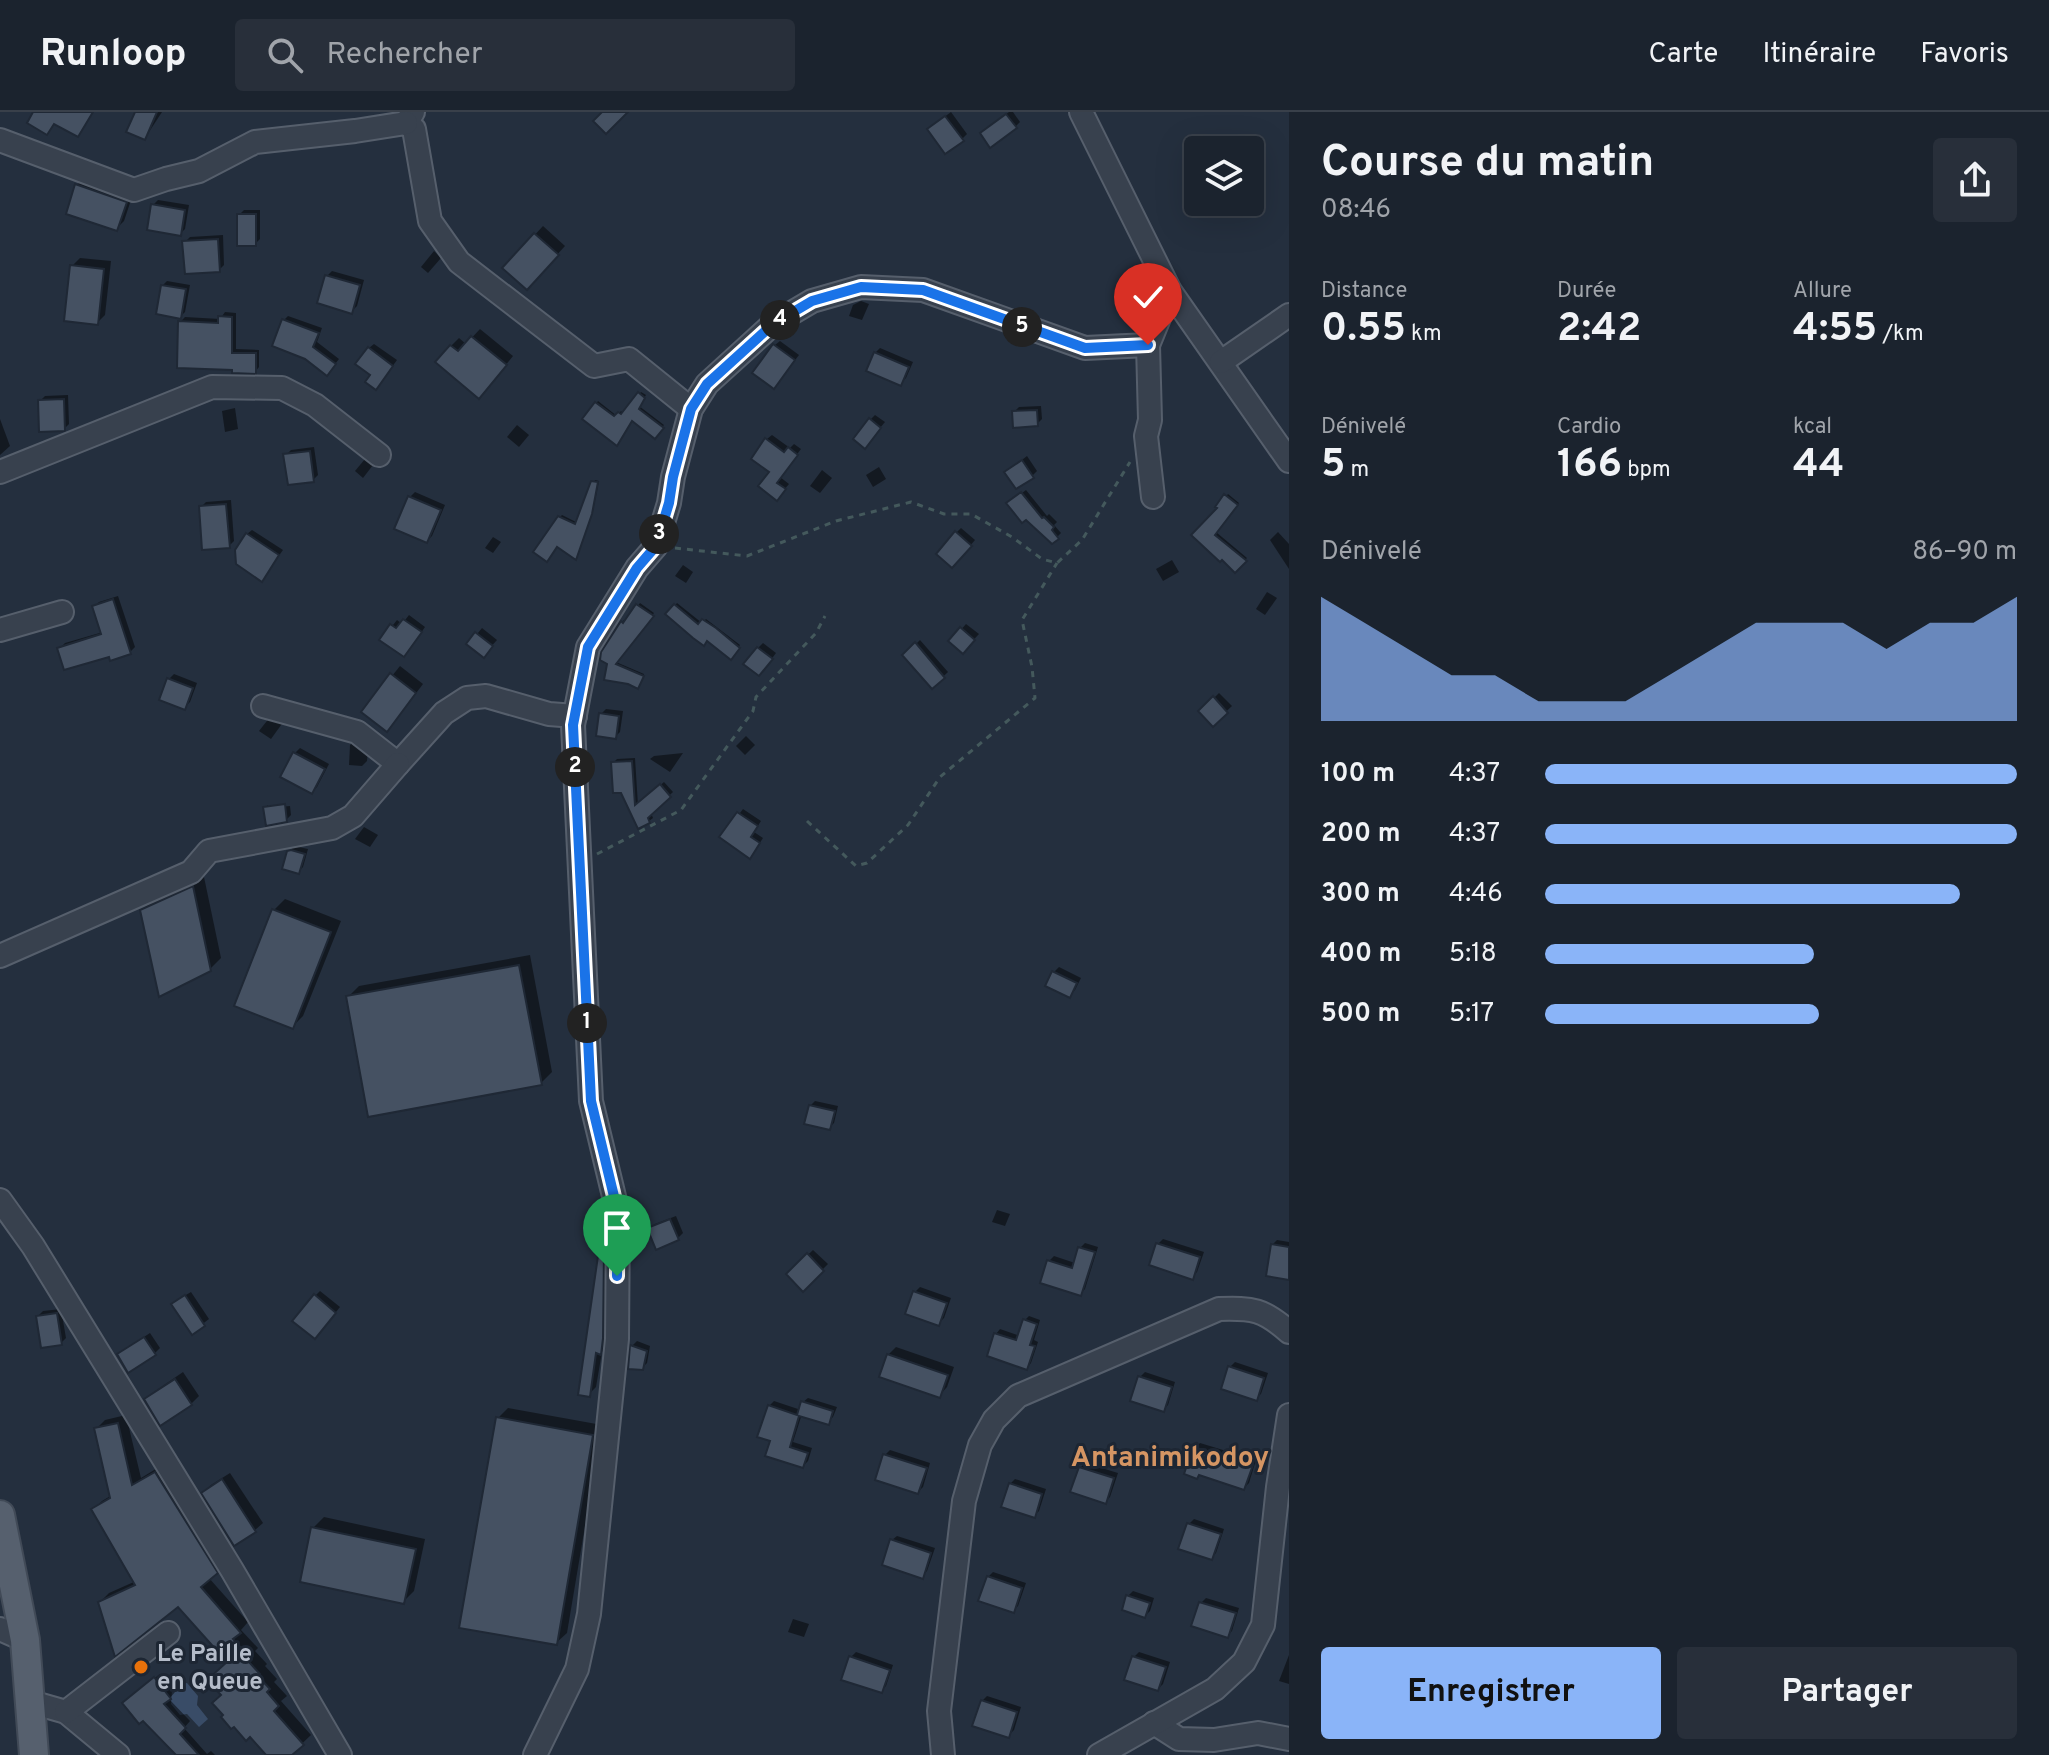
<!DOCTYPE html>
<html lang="fr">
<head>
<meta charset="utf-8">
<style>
  :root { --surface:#1b232e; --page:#282f3a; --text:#f1f3f6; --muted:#a0a4aa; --line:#39404a; --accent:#8ab4f8 }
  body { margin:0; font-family:Overpass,sans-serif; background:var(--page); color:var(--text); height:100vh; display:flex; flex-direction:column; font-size:30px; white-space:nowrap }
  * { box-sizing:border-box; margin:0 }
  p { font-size:26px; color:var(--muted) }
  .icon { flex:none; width:44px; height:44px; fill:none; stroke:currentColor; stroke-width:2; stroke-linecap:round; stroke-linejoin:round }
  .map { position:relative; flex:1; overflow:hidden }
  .sheet { display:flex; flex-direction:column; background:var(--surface); width:760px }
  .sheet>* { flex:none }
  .controls { position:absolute; left:1184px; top:24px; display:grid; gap:16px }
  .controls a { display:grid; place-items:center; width:80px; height:80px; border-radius:8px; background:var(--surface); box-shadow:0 8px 32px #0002,0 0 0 2px var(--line); font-size:40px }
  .pin { position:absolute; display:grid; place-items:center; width:68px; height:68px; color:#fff; margin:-82px -34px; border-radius:50% 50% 50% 0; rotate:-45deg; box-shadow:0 0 8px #0007 }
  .pin .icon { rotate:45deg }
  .km { position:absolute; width:40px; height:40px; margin:-20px; border-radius:50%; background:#222; color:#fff; font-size:22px; line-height:40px; text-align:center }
  .round { display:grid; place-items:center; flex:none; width:84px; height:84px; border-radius:8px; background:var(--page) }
  .headline { display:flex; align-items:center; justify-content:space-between; height:136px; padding:0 32px }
  h1 { font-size:44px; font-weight:700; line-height:60px }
  .stats { display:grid; grid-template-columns:repeat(3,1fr); gap:12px; height:136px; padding:8px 32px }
  .stats div { display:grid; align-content:center }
  .stats b { font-size:40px; font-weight:700 }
  .stats small { font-size:22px; font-weight:400 }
  .stats p { font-size:22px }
  .chart { height:224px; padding:16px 32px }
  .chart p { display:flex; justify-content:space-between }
  .chart svg { width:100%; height:144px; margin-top:8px; fill:var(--accent); opacity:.7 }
  .cta { display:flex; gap:16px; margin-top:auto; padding:16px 32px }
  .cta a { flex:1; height:92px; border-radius:8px; background:var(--accent); color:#111; font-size:32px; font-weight:700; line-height:92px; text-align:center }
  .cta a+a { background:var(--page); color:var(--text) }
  ul { padding:0 32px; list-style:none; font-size:26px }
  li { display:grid; grid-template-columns:128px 96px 1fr; align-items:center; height:60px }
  li i { height:20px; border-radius:10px; background:var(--accent) }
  header { display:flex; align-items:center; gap:48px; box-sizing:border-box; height:112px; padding:0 40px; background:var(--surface); border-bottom:2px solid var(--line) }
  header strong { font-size:38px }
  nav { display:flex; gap:44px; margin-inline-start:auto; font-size:28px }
  .search { width:560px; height:72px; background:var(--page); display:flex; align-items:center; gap:20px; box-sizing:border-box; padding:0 28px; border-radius:8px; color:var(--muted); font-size:30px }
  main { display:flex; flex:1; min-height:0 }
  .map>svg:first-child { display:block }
  .water { fill:#394c67 }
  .shadow { fill:#0007 }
  .building { fill:#455162; stroke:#1f2835; stroke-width:2 }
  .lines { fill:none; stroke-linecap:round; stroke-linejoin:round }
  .minor-casing { stroke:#565f6c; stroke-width:26 }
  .major-casing { stroke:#414a57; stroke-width:32 }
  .path { stroke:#44595c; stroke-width:3; stroke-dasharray:6 6; stroke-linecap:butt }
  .minor { stroke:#38414e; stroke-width:22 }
  .major { stroke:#56606e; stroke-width:28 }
  .route-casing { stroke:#fff; stroke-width:16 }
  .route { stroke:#1a73e8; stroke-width:10 }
  .food-dot { fill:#e8710a; stroke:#1d2633; stroke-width:3 }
  .labels { text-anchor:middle; stroke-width:6; stroke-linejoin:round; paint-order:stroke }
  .poi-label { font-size:24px; font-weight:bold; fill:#b4bcc9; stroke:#1d2633; text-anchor:start }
  .quarter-label { font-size:28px; font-weight:bold; fill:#d59563; stroke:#1d2633 }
</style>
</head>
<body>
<header>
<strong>Runloop</strong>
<div class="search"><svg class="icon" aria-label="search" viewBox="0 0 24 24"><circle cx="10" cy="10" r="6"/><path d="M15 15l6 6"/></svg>Rechercher</div>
<nav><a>Carte</a><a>Itinéraire</a><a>Favoris</a></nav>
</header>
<main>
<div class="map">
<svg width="1289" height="1643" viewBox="0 0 1289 1643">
  <rect width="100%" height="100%" fill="#242f3e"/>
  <path class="water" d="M 187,1571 L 198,1584 L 197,1593 L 208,1607 L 199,1615 L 187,1602 L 180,1603 L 171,1592 L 172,1578 L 178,1572 Z"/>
  <g class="shadow">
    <path d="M 137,0 L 162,0 L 145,26 Z"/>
    <path d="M 951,0 L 967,22 L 962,27 L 935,12 Z"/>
    <path d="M 1009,0 L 1013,0 L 1020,10 L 1015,15 L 987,16 Z"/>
    <path d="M 85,65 L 133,82 L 124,109 L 116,117 L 77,73 Z"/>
    <path d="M 158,88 L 189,93 L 185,117 L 180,122 L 153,93 Z"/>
    <path d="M 244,98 L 260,98 L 260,127 L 255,132 L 239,103 Z"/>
    <path d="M 543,114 L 565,134 L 534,168 L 505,155 Z"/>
    <path d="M 223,123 L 224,153 L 219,158 L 185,130 L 190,125 Z"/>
    <path d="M 434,139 L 441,146 L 428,161 L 421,155 Z"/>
    <path d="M 80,146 L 111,149 L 105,203 L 97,211 L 72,154 Z"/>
    <path d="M 332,159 L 364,168 L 357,194 L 352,199 L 327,164 Z"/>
    <path d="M 167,169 L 190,173 L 185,200 L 180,205 L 162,174 Z"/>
    <path d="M 861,189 L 869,192 L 862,208 L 849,204 L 853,193 Z"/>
    <path d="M 225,200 L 236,201 L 236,237 L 259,238 L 259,255 L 255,260 L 180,210 L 185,205 L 220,207 Z"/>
    <path d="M 288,204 L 322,216 L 317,230 L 339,247 L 331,257 L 284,208 Z"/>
    <path d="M 480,217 L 513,244 L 487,276 L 451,234 L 459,226 L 466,232 Z"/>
    <path d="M 780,229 L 799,243 L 778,270 L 775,233 Z"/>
    <path d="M 374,232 L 397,248 L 381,270 L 373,263 L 369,236 Z"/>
    <path d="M 880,236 L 913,250 L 906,266 L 901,271 L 875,241 Z"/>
    <path d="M 641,280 L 646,283 L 639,294 L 664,313 L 655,324 L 632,307 L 585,307 L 598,289 L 617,304 L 621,299 L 624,302 Z"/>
    <path d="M 68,283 L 69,312 L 64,317 L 40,289 L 45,284 Z"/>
    <path d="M 1041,294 L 1042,307 L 1037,312 L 1014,300 L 1019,295 Z"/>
    <path d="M 235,296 L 238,317 L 225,320 L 222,299 Z"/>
    <path d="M 875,303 L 885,310 L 869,329 L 871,307 Z"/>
    <path d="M 0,307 L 10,334 L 0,343 Z"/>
    <path d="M 517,313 L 529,323 L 519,335 L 507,325 Z"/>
    <path d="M 772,323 L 790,336 L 794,332 L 801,337 L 780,365 L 789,372 L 777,386 L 767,327 Z"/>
    <path d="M 314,335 L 318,363 L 313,368 L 286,343 L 291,338 Z"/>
    <path d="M 1027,344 L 1037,359 L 1032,364 L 1006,360 Z"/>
    <path d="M 365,347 L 373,353 L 363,366 L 355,359 Z"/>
    <path d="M 879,355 L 886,367 L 873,375 L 866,363 Z"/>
    <path d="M 822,358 L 832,366 L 820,381 L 810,374 Z"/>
    <path d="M 595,368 L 599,369 L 593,399 L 577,444 L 560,405 L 562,403 L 578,411 Z"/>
    <path d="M 1026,378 L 1047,404 L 1049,402 L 1057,410 L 1054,413 L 1061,421 L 1052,430 L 1013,388 Z"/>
    <path d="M 415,380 L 445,393 L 432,424 L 427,429 L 410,385 Z"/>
    <path d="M 1228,382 L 1239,391 L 1216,420 L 1247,446 L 1235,458 L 1194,423 L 1220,396 L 1218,394 Z"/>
    <path d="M 231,388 L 234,429 L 229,434 L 201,395 L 206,390 Z"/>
    <path d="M 961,416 L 975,428 L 957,449 L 956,421 Z"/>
    <path d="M 252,418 L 283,438 L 262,467 L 247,422 Z"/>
    <path d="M 1278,420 L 1289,432 L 1289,457 L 1270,428 Z"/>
    <path d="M 493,425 L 501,430 L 493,441 L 485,436 Z"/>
    <path d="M 1172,448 L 1179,460 L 1163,469 L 1156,457 Z"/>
    <path d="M 683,453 L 693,460 L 686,471 L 675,464 Z"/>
    <path d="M 1267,480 L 1277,486 L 1265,503 L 1256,497 Z"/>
    <path d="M 118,484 L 135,535 L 130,540 L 110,542 L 60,536 L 65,531 L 103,520 L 94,495 L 99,490 Z"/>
    <path d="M 640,491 L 654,501 L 616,550 L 644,562 L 640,573 L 609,551 L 603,541 L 622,510 L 624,508 L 626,510 Z"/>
    <path d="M 677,491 L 702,511 L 706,507 L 740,533 L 731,545 L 707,527 L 668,502 Z"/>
    <path d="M 409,503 L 425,515 L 409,538 L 382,527 L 397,508 L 402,512 Z"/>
    <path d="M 966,512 L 979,522 L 963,539 L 951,529 Z"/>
    <path d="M 482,516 L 497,528 L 488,538 L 469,532 Z"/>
    <path d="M 920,528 L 948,560 L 932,575 L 905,543 Z"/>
    <path d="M 763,531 L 776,541 L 764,557 L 758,536 Z"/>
    <path d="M 400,554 L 423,572 L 395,609 L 364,599 Z"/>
    <path d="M 174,562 L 197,571 L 190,590 L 185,595 L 169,567 Z"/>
    <path d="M 1219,581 L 1232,594 L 1213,612 L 1201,599 Z"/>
    <path d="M 606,597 L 623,599 L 620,620 L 615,625 L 601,602 Z"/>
    <path d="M 270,605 L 284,609 L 271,627 L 259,619 Z"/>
    <path d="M 746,624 L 755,633 L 745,643 L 736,634 Z"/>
    <path d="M 355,629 L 368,638 L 367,649 L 362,654 L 349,653 L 350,633 Z"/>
    <path d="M 300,636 L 329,652 L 317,675 L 312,680 L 295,641 Z"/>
    <path d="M 683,641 L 670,660 L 650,647 L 654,644 Z"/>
    <path d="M 635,646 L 638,693 L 664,670 L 673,680 L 651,701 L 653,706 L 649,709 L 639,714 L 613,651 L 617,647 Z"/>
    <path d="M 268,693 L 268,696 L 290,694 L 291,703 L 286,708 L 265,696 Z"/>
    <path d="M 743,697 L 761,709 L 754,720 L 763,726 L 754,740 L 722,725 Z"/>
    <path d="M 364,715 L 378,723 L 370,735 L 355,727 Z"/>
    <path d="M 294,734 L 308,737 L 303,755 L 298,760 L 289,740 Z"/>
    <path d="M 204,765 L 221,846 L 210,857 L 142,798 L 153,787 Z"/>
    <path d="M 285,787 L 341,809 L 303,904 L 292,915 L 274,798 Z"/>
    <path d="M 530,843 L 552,960 L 541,971 L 348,885 L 359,874 Z"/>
    <path d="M 1059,855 L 1081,866 L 1075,878 L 1070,883 L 1054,860 Z"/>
    <path d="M 815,989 L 838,994 L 834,1011 L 829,1016 L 810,994 Z"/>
    <path d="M 997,1098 L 1010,1102 L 1005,1114 L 992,1110 Z"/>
    <path d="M 676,1104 L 683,1121 L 678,1126 L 650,1117 L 655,1112 Z"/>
    <path d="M 1163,1127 L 1204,1140 L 1197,1160 L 1192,1165 L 1151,1152 L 1158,1132 Z"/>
    <path d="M 1277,1128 L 1289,1130 L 1289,1166 L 1272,1133 Z"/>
    <path d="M 608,1131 L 608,1234 L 602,1240 L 596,1275 L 589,1282 L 601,1138 Z"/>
    <path d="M 1085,1131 L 1098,1135 L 1085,1177 L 1080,1182 L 1049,1149 L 1054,1144 L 1075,1151 L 1080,1136 Z"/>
    <path d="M 813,1138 L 828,1152 L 803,1177 L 788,1162 Z"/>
    <path d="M 920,1175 L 951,1186 L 944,1206 L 939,1211 L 915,1180 Z"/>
    <path d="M 320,1179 L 340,1195 L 320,1220 L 315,1184 Z"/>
    <path d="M 191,1180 L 209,1207 L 192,1220 L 179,1187 Z"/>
    <path d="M 61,1197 L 66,1226 L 61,1231 L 38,1204 L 43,1199 Z"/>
    <path d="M 1029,1204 L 1040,1208 L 1034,1228 L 1038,1230 L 1031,1251 L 1027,1256 L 996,1222 L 1000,1217 L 1020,1224 L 1025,1208 Z"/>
    <path d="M 150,1221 L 160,1236 L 155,1241 L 124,1238 Z"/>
    <path d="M 637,1229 L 650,1234 L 647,1251 L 642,1256 L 630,1255 L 632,1234 Z"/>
    <path d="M 896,1235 L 954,1255 L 947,1275 L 939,1284 L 888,1243 Z"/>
    <path d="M 1235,1250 L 1268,1261 L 1261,1282 L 1256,1286 L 1230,1255 Z"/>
    <path d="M 183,1260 L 199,1284 L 191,1292 L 146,1288 L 154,1280 Z"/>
    <path d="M 1145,1260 L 1175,1270 L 1168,1293 L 1163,1298 L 1140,1265 Z"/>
    <path d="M 808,1286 L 837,1295 L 833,1305 L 828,1310 L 802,1302 L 793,1330 L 812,1336 L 808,1349 L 803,1354 L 772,1327 L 769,1294 L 774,1289 L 801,1298 L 803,1290 Z"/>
    <path d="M 508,1296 L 602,1313 L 567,1521 L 556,1531 L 498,1306 Z"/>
    <path d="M 126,1303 L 141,1366 L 164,1352 L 225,1451 L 209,1466 L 248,1510 L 241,1518 L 258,1536 L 255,1539 L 267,1552 L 265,1554 L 277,1567 L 274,1570 L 287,1584 L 281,1589 L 311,1623 L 290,1643 L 269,1643 L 223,1583 L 229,1550 L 179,1492 L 100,1490 L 109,1481 L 136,1469 L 94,1397 L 102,1389 L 112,1383 L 96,1317 L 105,1308 Z"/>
    <path d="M 1200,1331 L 1256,1348 L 1249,1371 L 1244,1376 L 1195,1336 Z"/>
    <path d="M 890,1338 L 930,1351 L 923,1375 L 918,1380 L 885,1343 Z"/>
    <path d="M 1085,1351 L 1118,1361 L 1110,1385 L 1105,1390 L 1080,1356 Z"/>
    <path d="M 230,1361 L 263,1411 L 255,1418 L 203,1381 L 211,1373 Z"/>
    <path d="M 1015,1367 L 1046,1377 L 1039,1399 L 1034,1404 L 1010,1372 Z"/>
    <path d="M 324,1405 L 425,1427 L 414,1479 L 403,1490 L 313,1416 Z"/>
    <path d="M 1194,1407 L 1224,1417 L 1216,1441 L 1211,1446 L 1189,1412 Z"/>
    <path d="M 897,1424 L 935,1436 L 927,1459 L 922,1464 L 892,1428 Z"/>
    <path d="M 993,1460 L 1026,1471 L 1018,1494 L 1013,1499 L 988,1465 Z"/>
    <path d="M 1133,1479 L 1154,1486 L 1150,1499 L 1145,1504 L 1128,1484 Z"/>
    <path d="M 1206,1486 L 1239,1496 L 1232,1519 L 1227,1524 L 1201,1491 Z"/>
    <path d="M 793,1507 L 809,1512 L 804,1525 L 788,1520 Z"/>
    <path d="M 856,1540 L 893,1553 L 886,1574 L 881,1579 L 851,1545 Z"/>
    <path d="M 1139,1540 L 1170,1550 L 1163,1572 L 1158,1577 L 1134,1545 Z"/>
    <path d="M 1289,1543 L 1289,1572 L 1279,1569 Z"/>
    <path d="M 160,1562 L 175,1580 L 169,1587 L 190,1609 L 184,1616 L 207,1642 L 211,1639 L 215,1643 L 174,1643 L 176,1641 L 129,1586 Z"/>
    <path d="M 987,1584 L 1021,1595 L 1014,1618 L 1009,1623 L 982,1589 Z"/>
  </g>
  <g class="building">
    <path d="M 33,0 L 93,0 L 78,25 L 54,12 L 47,23 L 27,11 Z"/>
    <path d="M 135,0 L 157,0 L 145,28 L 126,20 Z"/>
    <path d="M 602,0 L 628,0 L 606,22 L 593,9 Z"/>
    <path d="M 1006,2 L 1017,16 L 990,36 L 980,21 Z"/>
    <path d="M 945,4 L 964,29 L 945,42 L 927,17 Z"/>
    <path d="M 75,72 L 127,90 L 117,119 L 66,102 Z"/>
    <path d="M 151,92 L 185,98 L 181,124 L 147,118 Z"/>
    <rect x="237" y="102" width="19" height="32"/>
    <path d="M 534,121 L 559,143 L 527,178 L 502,156 Z"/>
    <path d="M 218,127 L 220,160 L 185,162 L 182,129 Z"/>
    <path d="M 70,153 L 104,157 L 98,213 L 64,209 Z"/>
    <path d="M 325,163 L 360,173 L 352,202 L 317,191 Z"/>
    <path d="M 161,173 L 186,177 L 181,207 L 156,202 Z"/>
    <path d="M 218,204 L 232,205 L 232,241 L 256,241 L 256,262 L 232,261 L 232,258 L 177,256 L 178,209 L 218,211 Z"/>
    <path d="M 282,207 L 319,221 L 313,235 L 336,252 L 327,264 L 305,247 L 272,234 Z"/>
    <path d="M 471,224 L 507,253 L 479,287 L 435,250 L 450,233 L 458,239 Z"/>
    <path d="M 773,232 L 795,248 L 774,277 L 752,261 Z"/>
    <path d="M 368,235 L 393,254 L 376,278 L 365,270 L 370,263 L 355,252 Z"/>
    <path d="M 874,240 L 909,255 L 901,274 L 866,259 Z"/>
    <path d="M 638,280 L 645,286 L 639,297 L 664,316 L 655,327 L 632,309 L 617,334 L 582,307 L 595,290 L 614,304 L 618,300 L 621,302 Z"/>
    <path d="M 64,287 L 65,319 L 39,320 L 38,288 Z"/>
    <path d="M 1037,298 L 1038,314 L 1013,316 L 1012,299 Z"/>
    <path d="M 869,306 L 881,316 L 865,337 L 853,327 Z"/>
    <path d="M 765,326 L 784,340 L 788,335 L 798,343 L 777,371 L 786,377 L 777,389 L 758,374 L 769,360 L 751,347 Z"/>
    <path d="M 310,339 L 314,370 L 288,373 L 283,342 Z"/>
    <path d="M 1022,348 L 1034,366 L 1016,377 L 1004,360 Z"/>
    <path d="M 591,369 L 598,370 L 592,402 L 576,448 L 557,435 L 547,450 L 533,440 L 558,404 L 575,412 Z"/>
    <path d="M 1021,380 L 1042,406 L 1044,405 L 1054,415 L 1052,418 L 1059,427 L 1052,432 L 1026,408 L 1022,411 L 1006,391 Z"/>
    <path d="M 1224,382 L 1238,393 L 1215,423 L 1247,449 L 1235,461 L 1222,448 L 1220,450 L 1191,423 L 1217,396 L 1215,395 Z"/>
    <path d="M 408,384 L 441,398 L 427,431 L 394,417 Z"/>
    <path d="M 226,392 L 230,436 L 202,438 L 199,394 Z"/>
    <path d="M 955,419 L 972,434 L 952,456 L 936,442 Z"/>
    <path d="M 246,421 L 279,443 L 262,470 L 236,452 L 235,438 Z"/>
    <path d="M 113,487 L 131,542 L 110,549 L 109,545 L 64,558 L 57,536 L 101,522 L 92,494 Z"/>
    <path d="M 636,492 L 654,504 L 616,552 L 644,564 L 638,577 L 628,572 L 604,568 L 607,552 L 600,548 L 601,540 L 621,509 L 623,511 Z"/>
    <path d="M 674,492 L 698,512 L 702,507 L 716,516 L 740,536 L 731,548 L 707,529 L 704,534 L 693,526 L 665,502 Z"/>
    <path d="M 403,507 L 422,520 L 404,545 L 379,528 L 390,512 L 396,516 Z"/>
    <path d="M 960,515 L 975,528 L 963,542 L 948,529 Z"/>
    <path d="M 475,520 L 493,534 L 484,546 L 466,532 Z"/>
    <path d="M 915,530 L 945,566 L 932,577 L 902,543 Z"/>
    <path d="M 757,535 L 773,547 L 759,564 L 743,552 Z"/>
    <path d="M 390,561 L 416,581 L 387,620 L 361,600 Z"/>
    <path d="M 167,566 L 193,576 L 185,598 L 159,588 Z"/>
    <path d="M 1213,584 L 1228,601 L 1213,615 L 1198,599 Z"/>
    <path d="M 599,601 L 619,604 L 616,627 L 596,624 Z"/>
    <path d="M 293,640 L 325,657 L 312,682 L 280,665 Z"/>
    <path d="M 632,649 L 635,693 L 660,672 L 671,685 L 648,706 L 650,711 L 638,717 L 621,681 L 613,681 L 611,650 Z"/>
    <path d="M 285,692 L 287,710 L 266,714 L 263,695 Z"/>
    <path d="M 737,700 L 758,714 L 751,725 L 760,731 L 750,747 L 719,725 Z"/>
    <path d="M 291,738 L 305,742 L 299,762 L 282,757 L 287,739 Z"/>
    <path d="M 193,774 L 211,859 L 159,885 L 140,798 Z"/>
    <path d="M 272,797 L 331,820 L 293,917 L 234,894 Z"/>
    <path d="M 519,853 L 542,973 L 368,1005 L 346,884 Z"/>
    <path d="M 1052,859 L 1077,871 L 1070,886 L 1045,874 Z"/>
    <path d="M 809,993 L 835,999 L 830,1018 L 804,1012 Z"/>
    <path d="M 670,1107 L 679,1128 L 656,1138 L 647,1116 Z"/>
    <path d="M 1156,1131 L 1200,1145 L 1193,1168 L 1149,1153 Z"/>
    <path d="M 1271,1132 L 1289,1135 L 1289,1168 L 1266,1164 Z"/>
    <path d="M 1078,1135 L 1095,1140 L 1081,1184 L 1040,1171 L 1047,1148 L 1072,1156 Z"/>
    <path d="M 599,1137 L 604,1138 L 603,1226 L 601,1243 L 596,1241 L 590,1285 L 578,1283 Z"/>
    <path d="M 807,1141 L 824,1159 L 803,1180 L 786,1162 Z"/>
    <path d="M 913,1179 L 947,1191 L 939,1214 L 905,1202 Z"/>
    <path d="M 314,1182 L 336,1201 L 315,1227 L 292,1209 Z"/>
    <path d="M 185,1183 L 205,1214 L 192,1223 L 171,1192 Z"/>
    <path d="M 57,1201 L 62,1233 L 41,1236 L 36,1204 Z"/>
    <path d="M 1023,1207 L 1037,1212 L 1030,1233 L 1035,1234 L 1027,1258 L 987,1244 L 994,1221 L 1016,1228 Z"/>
    <path d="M 144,1225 L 156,1243 L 128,1261 L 117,1242 Z"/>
    <path d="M 630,1233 L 647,1239 L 643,1258 L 628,1257 Z"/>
    <path d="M 887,1242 L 948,1263 L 940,1286 L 879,1265 Z"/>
    <path d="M 1228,1254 L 1264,1266 L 1257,1289 L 1221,1277 Z"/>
    <path d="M 1138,1264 L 1172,1275 L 1164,1300 L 1130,1289 Z"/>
    <path d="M 175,1267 L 192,1293 L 160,1314 L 144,1287 Z"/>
    <path d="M 801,1289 L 833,1299 L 829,1313 L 799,1304 L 790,1335 L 808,1341 L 803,1356 L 765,1344 L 770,1329 L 757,1325 L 768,1293 L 797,1303 Z"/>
    <path d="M 496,1305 L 593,1323 L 557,1533 L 459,1516 Z"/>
    <path d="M 118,1311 L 132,1373 L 155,1360 L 218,1461 L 201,1475 L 241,1521 L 233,1527 L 250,1546 L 248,1549 L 260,1562 L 258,1564 L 270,1577 L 267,1580 L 279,1594 L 274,1599 L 304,1633 L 292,1643 L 266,1643 L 250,1625 L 246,1629 L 234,1615 L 231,1617 L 221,1605 L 223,1603 L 212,1591 L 221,1583 L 207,1568 L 227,1550 L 178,1495 L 115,1545 L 98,1490 L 135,1473 L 91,1397 L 110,1386 L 94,1316 Z"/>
    <path d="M 1193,1335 L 1253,1353 L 1244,1378 L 1199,1363 L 1197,1367 L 1184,1362 Z"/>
    <path d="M 883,1342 L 927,1356 L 918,1382 L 875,1368 Z"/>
    <path d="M 1079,1355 L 1114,1366 L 1106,1392 L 1070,1380 Z"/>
    <path d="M 222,1367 L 256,1420 L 234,1434 L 201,1381 Z"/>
    <path d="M 1009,1371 L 1042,1382 L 1035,1406 L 1001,1395 Z"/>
    <path d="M 1187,1411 L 1221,1422 L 1212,1448 L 1178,1437 Z"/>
    <path d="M 311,1415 L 416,1437 L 404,1492 L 300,1470 Z"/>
    <path d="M 890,1427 L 931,1441 L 923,1467 L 882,1453 Z"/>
    <path d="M 987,1464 L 1022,1476 L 1014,1501 L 978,1489 Z"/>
    <path d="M 1126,1483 L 1150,1491 L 1145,1506 L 1122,1498 Z"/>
    <path d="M 1199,1490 L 1236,1501 L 1228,1526 L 1191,1514 Z"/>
    <path d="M 849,1544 L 890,1558 L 882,1581 L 841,1568 Z"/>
    <path d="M 1132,1544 L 1166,1555 L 1158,1579 L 1124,1568 Z"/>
    <path d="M 154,1565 L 171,1587 L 164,1592 L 186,1616 L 180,1622 L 199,1643 L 176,1643 L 143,1609 L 139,1612 L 122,1591 Z"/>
    <path d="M 981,1588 L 1017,1600 L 1009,1626 L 972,1614 Z"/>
  </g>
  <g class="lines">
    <defs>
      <g id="minor">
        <path d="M 413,0 L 406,11 L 414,17 L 430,109 L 459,150 L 594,254 L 629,247 L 691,297"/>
        <path d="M 1081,0 L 1170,179 L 1289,349"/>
        <path d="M 0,28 L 134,78 L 166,67 L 199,59 L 255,30 L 355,19 L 406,11"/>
        <path d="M 1148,233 L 1150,308 L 1146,324 L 1153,385"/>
        <path d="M 1221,250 L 1289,203"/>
        <path d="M 0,360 L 212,275 L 282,276 L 315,293 L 379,343"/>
        <path d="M 0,518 L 62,500"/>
        <path d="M 263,594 L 357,620 L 398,652 L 444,601 L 467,586 L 486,584 L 549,602 L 575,604"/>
        <path d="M 0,844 L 191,760 L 209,739 L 332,716 L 353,704 L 398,652"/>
        <path d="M 0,1088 L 33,1134 L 232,1458 L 340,1643"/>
        <path d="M 0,1517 L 25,1528"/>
        <path d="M 31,1590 L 66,1600 L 118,1643"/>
        <path d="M 66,1600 L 168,1521"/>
        <path d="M 1154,1611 L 1179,1627 L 1214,1628 L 1258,1621 L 1289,1627"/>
        <path d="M 535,1643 L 577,1557 L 589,1502 L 617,1227 L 618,1101 L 591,989 L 573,613 L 588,535 L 637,456 L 656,434 L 669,391 L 673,365 L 691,297 L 707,272 L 773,212 L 812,189 L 861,175 L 923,178 L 1085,236 L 1148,233 L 1170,179"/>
        <path d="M 943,1643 L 939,1599 L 964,1389 L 980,1333 L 994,1308 L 1018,1284 L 1219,1197 C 1253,1196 1263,1197 1289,1220"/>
        <path d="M 1099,1643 L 1215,1577 L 1244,1550 L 1263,1513 L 1278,1375 L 1289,1303"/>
      </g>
      <path id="major" d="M 0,1403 L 25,1528 L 34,1643"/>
    </defs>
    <use href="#minor" class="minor-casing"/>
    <use href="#major" class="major-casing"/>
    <g class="path">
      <path d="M 675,436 L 747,444 L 836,409 L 911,390 L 944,402 L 971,402 L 1012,425 L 1042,447 L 1057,451 L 1082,428 L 1130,350"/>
      <path d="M 807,709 L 856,754 L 867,751 L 908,713 L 940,665 L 1035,586 L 1032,555 L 1022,508 L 1057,451"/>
      <path d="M 597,742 L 681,698 L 753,599 L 756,585 L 816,521 L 825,504"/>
    </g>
    <use href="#minor" class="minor"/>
    <use href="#major" class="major"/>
  </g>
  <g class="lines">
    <defs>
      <path id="route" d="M 617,1164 L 618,1101 L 591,989 L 573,613 L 588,535 L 637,456 L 656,434 L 669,391 L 673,365 L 691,297 L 707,272 L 773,212 L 812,189 L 861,175 L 923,178 L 1085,236 L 1148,233"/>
    </defs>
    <use href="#route" class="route-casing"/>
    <use href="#route" class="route"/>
  </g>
  <circle class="food-dot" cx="141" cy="1555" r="8"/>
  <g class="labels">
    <g class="poi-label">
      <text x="157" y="1549">Le Paille<tspan x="157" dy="28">en Queue</tspan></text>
    </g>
    <g class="quarter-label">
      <text x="1170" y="1354">Antanimikodoy</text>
    </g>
  </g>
</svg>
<div class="controls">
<a><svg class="icon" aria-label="layers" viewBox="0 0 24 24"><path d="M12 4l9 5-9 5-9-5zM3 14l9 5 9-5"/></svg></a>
</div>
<div class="pin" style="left:617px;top:1164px;background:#1e9e55"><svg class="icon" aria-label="arrive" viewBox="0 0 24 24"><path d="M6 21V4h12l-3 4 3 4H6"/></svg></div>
<div class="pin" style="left:1148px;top:233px;background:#d93025"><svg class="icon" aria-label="check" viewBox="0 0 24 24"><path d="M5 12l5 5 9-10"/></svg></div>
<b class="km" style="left:587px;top:911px">1</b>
<b class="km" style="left:575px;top:655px">2</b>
<b class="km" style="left:659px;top:422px">3</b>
<b class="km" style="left:780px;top:208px">4</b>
<b class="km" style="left:1022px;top:215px">5</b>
</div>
<section class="sheet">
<div class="headline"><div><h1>Course du matin</h1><p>08:46</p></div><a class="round"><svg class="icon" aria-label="share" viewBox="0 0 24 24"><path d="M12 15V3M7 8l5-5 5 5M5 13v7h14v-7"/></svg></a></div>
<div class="stats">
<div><p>Distance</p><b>0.55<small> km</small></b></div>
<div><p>Durée</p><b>2:42</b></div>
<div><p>Allure</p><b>4:55<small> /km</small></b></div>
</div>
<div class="stats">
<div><p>Dénivelé</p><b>5<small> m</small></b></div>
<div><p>Cardio</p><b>166<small> bpm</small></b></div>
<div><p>kcal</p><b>44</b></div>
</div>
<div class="chart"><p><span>Dénivelé</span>86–90 m</p>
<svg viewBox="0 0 160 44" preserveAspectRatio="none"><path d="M0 44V6L10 14L20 22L30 30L40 30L50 38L60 38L70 38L80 30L90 22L100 14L110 14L120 14L130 22L140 14L150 14L160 6V44z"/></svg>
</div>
<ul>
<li><b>100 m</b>4:37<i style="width:100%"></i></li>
<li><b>200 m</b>4:37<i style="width:100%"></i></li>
<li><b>300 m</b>4:46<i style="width:88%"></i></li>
<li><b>400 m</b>5:18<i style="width:57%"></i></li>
<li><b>500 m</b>5:17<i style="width:58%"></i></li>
</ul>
<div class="cta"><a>Enregistrer</a><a>Partager</a></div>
</section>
</main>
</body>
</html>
